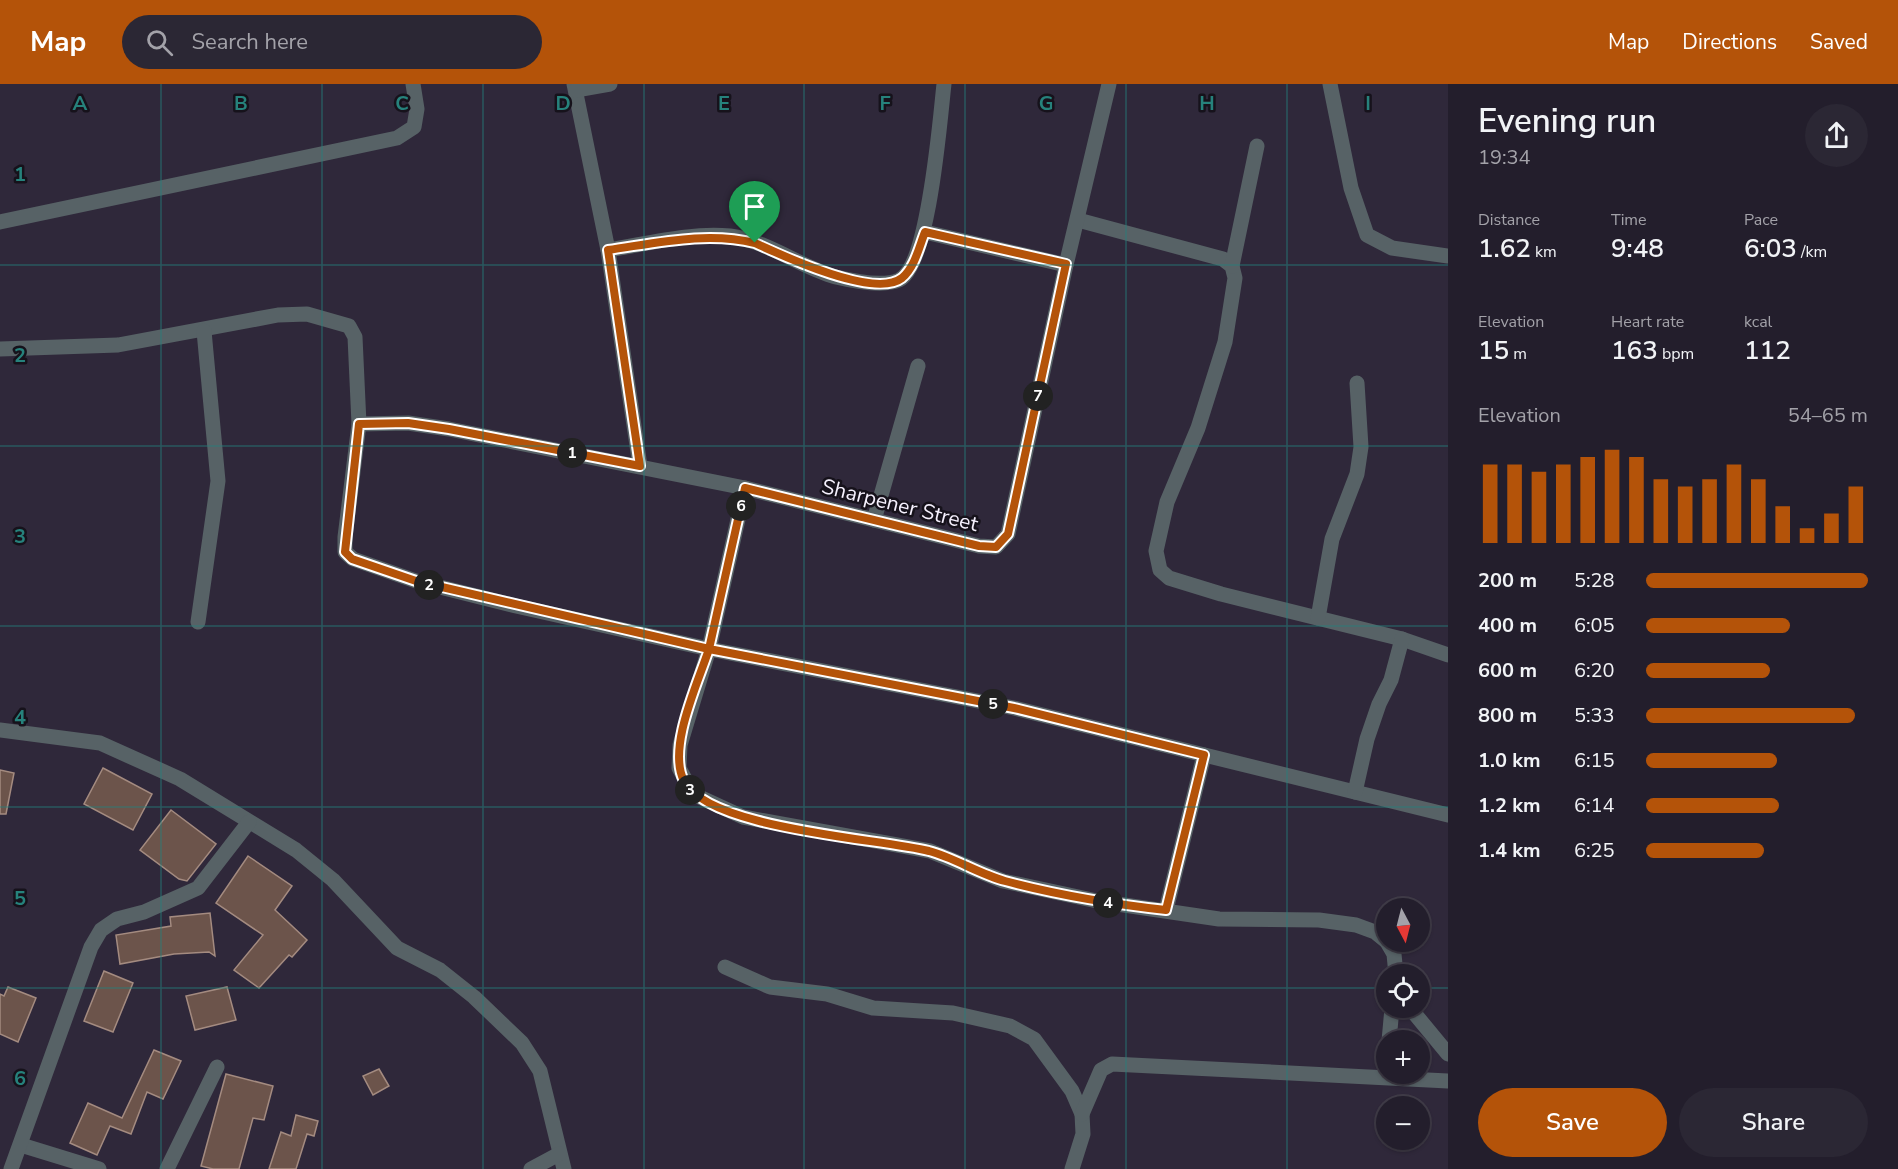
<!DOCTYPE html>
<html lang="en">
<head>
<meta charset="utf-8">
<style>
  :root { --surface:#231e2c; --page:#2b2734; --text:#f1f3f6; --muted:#a3a2a9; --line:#403c48; --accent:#b45309 }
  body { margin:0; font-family:"Nunito Sans",sans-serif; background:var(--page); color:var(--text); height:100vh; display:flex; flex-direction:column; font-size:22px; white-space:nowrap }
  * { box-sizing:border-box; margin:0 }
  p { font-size:20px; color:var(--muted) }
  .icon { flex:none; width:33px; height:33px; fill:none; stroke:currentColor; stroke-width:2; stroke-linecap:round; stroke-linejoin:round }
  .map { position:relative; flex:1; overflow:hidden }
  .sheet { display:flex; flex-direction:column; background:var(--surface); width:450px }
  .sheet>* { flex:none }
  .needle { width:39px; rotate:173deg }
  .fabs { position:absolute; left:1376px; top:814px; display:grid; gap:12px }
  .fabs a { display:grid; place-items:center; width:54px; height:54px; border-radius:50%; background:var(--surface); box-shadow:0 2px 4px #0004,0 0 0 2px var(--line); font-size:30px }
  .pin { position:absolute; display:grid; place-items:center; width:51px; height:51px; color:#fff; margin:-62px -26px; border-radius:50% 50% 50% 0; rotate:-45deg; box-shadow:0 0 6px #0007 }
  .pin .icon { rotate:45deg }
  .km { position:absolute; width:30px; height:30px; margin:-15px; border-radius:50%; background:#222; color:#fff; font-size:16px; line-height:30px; text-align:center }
  .round { display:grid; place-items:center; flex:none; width:63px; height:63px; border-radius:32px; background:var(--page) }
  .overview { display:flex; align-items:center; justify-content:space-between; height:102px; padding:0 30px }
  h1 { font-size:33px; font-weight:600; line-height:45px }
  .stats { display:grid; grid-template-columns:repeat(3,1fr); gap:9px; height:102px; padding:6px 30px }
  .stats div { display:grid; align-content:center }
  .stats b { font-size:26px; font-weight:600 }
  .stats small { font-size:16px; font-weight:400 }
  .stats p { font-size:16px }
  .chart { height:168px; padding:12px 30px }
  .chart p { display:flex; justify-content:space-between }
  .chart svg { width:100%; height:108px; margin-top:6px; stroke:var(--accent); stroke-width:6 }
  .cta { display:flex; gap:12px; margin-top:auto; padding:12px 30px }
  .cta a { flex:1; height:69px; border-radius:36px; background:var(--accent); color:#fff; font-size:24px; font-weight:600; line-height:69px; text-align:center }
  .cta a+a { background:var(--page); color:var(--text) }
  ul { padding:0 30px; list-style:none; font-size:20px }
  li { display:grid; grid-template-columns:96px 72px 1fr; align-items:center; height:45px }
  li i { height:15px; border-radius:8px; background:var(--accent) }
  header { display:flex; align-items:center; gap:36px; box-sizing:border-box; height:84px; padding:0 30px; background:var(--accent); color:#fff }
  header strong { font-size:28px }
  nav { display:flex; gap:33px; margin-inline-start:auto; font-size:21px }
  .search { width:420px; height:54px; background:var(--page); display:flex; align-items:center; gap:15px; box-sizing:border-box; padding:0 21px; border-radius:33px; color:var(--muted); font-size:22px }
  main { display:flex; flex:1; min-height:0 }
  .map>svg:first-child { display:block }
  .building { fill:#6c544b; stroke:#a48b80; stroke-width:1.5 }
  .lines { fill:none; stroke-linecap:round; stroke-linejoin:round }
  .street { stroke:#576266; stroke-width:15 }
  .route-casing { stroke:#fff; stroke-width:12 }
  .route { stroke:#b45309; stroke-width:8 }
  .grid { fill:none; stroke:#26827c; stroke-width:1.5; stroke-opacity:0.55 }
  .labels { text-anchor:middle; stroke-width:5; stroke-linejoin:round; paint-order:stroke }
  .street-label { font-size:21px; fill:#f5f0fd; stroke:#16121b }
  .grid-label { font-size:20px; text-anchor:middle; font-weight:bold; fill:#26827c; stroke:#16121b; stroke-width:5; stroke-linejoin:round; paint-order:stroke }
</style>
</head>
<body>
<header>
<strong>Map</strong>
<div class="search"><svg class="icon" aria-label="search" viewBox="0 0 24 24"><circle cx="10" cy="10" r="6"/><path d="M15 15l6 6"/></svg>Search here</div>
<nav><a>Map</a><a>Directions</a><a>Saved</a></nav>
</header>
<main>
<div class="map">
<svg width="1448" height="1085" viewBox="0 0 1448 1085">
  <rect width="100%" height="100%" fill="#2f283a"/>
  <g class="building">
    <path d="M 103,684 L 152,710 L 133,746 L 84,720 Z"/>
    <path d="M 0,686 L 14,689 L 6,730 L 0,730 Z"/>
    <path d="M 171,726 L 216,760 L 187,797 L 179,795 L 140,766 Z"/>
    <path d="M 248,772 L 292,802 L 275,826 L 307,856 L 292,873 L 289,871 L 259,904 L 234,886 L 263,851 L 216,819 Z"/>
    <path d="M 210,829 L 215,872 L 209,868 L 174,870 L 120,880 L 116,851 L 171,842 L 170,833 Z"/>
    <path d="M 104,887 L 133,899 L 113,948 L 84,937 Z"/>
    <path d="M 8,903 L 36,914 L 18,958 L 0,950 L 0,910 L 4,912 Z"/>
    <path d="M 227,903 L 236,936 L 195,946 L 186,912 Z"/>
    <path d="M 154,966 L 181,977 L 163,1015 L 147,1008 L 131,1050 L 110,1042 L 97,1071 L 70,1059 L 88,1019 L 122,1034 Z"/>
    <path d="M 379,985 L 389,1002 L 373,1011 L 363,992 Z"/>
    <path d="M 226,990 L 273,1002 L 264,1036 L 253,1034 L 239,1085 L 213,1085 L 201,1082 Z"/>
    <path d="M 296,1031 L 318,1037 L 314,1052 L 307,1050 L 296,1085 L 269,1085 L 281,1048 L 291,1052 Z"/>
  </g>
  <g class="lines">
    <g class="street">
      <path d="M 574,0 L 608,166 L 640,382"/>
      <path d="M 1330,0 L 1351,104 L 1367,151 L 1392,164 L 1448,172"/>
      <path d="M 576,6 L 610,0"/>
      <path d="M 1078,136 L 1223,175 L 1232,182 L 1235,194 L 1225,258 L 1198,344 L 1167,418 L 1156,467 L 1160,486 L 1169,494 L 1221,510 L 1402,555 L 1448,571"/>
      <path d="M 0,138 L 397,54 L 414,43 L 417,25 L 413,0"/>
      <path d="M 925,148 L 1066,181"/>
      <path d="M 608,166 C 647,160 691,148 730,152 C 768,157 800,183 836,193 C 853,197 883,203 899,196 C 929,182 940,35 944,0"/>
      <path d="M 1232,182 L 1257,62"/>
      <path d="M 0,265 L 118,261 L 278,231 L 307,230 L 349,242 L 355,253 L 359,340 L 345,453 L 345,468 L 353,475 L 416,497 L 516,522 L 709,565 L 1014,624 L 1448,731"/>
      <path d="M 359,340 L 408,339 L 449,345 L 745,404 L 979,462 L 996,463 L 1008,450 L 1066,181 L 1109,0"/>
      <path d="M 745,404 L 709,565 L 680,661 L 679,684 L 693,710 L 743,733 L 930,767 L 1003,797 L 1097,817 L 1219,835 L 1319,836 L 1356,841 L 1375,848 L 1386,857"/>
      <path d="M 874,436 L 918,282"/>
      <path d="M 1318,534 L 1332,455 L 1357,390 L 1361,363 L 1357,299"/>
      <path d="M 198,538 L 218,397 L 204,247"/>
      <path d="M 0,646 L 100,659 L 180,695 L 296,766 L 333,796 L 397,864 L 440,886 L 474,913 L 522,959 L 540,987 L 564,1085"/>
      <path d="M 1355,708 L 1367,655 L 1379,620 L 1391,596 L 1402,555"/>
      <path d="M 1166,826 L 1204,671"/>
      <path d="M 1387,858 L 1394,870 L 1396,891"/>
      <path d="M 725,883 L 770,903 L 827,910 L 873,924 L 953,929 L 1010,942 L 1034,955 L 1072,1007 L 1082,1030 L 1083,1050 L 1072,1085"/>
      <path d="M 1410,924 L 1448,970"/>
      <path d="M 1389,957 L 1392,924"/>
      <path d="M 1082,1030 L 1101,986 L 1112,980 L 1448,997"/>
      <path d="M 21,1061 L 99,1085"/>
      <path d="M 11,1085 L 91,863 L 101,846 L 117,835 L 144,828 L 198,804 L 249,738"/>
      <path d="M 167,1085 L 217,983"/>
      <path d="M 531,1085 L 559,1070"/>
    </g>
  </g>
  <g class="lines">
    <defs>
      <path id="route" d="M 755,159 C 707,147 657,159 608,166 L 640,382 L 449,345 L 408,339 L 359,340 L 345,468 L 352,475 L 416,497 L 709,565 C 698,599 667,664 684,697 C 709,745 875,754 929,767 C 955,774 979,790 1005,797 C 1058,811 1112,820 1166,826 L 1204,671 L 1014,624 L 709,565 L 745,404 L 979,462 L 996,463 L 1008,450 L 1066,180 L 925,148 C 919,163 915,183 902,194 C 875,215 783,172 755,159"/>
    </defs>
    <use href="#route" class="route-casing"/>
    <use href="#route" class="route"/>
  </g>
  <path class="grid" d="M 161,0 L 161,1085M 322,0 L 322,1085M 483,0 L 483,1085M 644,0 L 644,1085M 804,0 L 804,1085M 965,0 L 965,1085M 1126,0 L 1126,1085M 1287,0 L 1287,1085M 0,181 L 1448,181M 0,362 L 1448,362M 0,542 L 1448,542M 0,723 L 1448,723M 0,904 L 1386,904M 1419,904 L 1448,904"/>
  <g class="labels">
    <g class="street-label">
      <text transform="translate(900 421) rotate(14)" y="7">Sharpener Street</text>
    </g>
  </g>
  <g class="grid-label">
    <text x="80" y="26">A</text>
    <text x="241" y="26">B</text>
    <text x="402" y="26">C</text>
    <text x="563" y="26">D</text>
    <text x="724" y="26">E</text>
    <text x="885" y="26">F</text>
    <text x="1046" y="26">G</text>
    <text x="1207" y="26">H</text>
    <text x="1368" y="26">I</text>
    <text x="20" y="97">1</text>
    <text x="20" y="278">2</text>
    <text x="20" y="459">3</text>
    <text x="20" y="640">4</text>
    <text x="20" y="821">5</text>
    <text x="20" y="1001">6</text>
  </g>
</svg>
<div class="fabs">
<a><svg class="needle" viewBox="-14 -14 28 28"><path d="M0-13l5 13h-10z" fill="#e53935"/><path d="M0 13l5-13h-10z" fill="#a3a2a9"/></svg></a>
<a><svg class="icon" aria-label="locate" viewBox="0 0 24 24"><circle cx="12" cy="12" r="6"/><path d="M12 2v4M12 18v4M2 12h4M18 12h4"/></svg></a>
<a>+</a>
<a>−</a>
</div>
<div class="pin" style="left:755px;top:159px;background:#1e9e55"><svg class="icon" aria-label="arrive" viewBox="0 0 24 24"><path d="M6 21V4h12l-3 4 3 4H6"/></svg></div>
<b class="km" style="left:572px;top:369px">1</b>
<b class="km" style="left:429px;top:501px">2</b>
<b class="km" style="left:690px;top:706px">3</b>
<b class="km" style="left:1108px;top:819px">4</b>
<b class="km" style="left:993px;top:620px">5</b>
<b class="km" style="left:741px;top:422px">6</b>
<b class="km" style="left:1038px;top:312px">7</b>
</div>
<section class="sheet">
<div class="overview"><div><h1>Evening run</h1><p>19:34</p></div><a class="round"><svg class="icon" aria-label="share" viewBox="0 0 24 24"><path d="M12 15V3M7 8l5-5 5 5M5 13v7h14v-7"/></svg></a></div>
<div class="stats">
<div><p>Distance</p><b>1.62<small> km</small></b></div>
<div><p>Time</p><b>9:48</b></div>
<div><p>Pace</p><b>6:03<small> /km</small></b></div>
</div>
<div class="stats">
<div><p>Elevation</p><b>15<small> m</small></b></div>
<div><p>Heart rate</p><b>163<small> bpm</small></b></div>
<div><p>kcal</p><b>112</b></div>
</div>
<div class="chart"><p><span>Elevation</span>54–65 m</p>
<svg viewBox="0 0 160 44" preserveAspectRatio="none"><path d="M5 44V12M15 44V12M25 44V15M35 44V12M45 44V9M55 44V6M65 44V9M75 44V18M85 44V21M95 44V18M105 44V12M115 44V18M125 44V29M135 44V38M145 44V32M155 44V21"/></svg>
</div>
<ul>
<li><b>200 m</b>5:28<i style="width:100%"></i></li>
<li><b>400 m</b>6:05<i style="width:65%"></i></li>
<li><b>600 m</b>6:20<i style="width:56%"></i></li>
<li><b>800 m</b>5:33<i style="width:94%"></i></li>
<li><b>1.0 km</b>6:15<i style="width:59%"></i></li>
<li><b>1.2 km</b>6:14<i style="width:60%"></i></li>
<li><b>1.4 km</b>6:25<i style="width:53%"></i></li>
</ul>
<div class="cta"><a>Save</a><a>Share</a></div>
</section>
</main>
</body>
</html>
